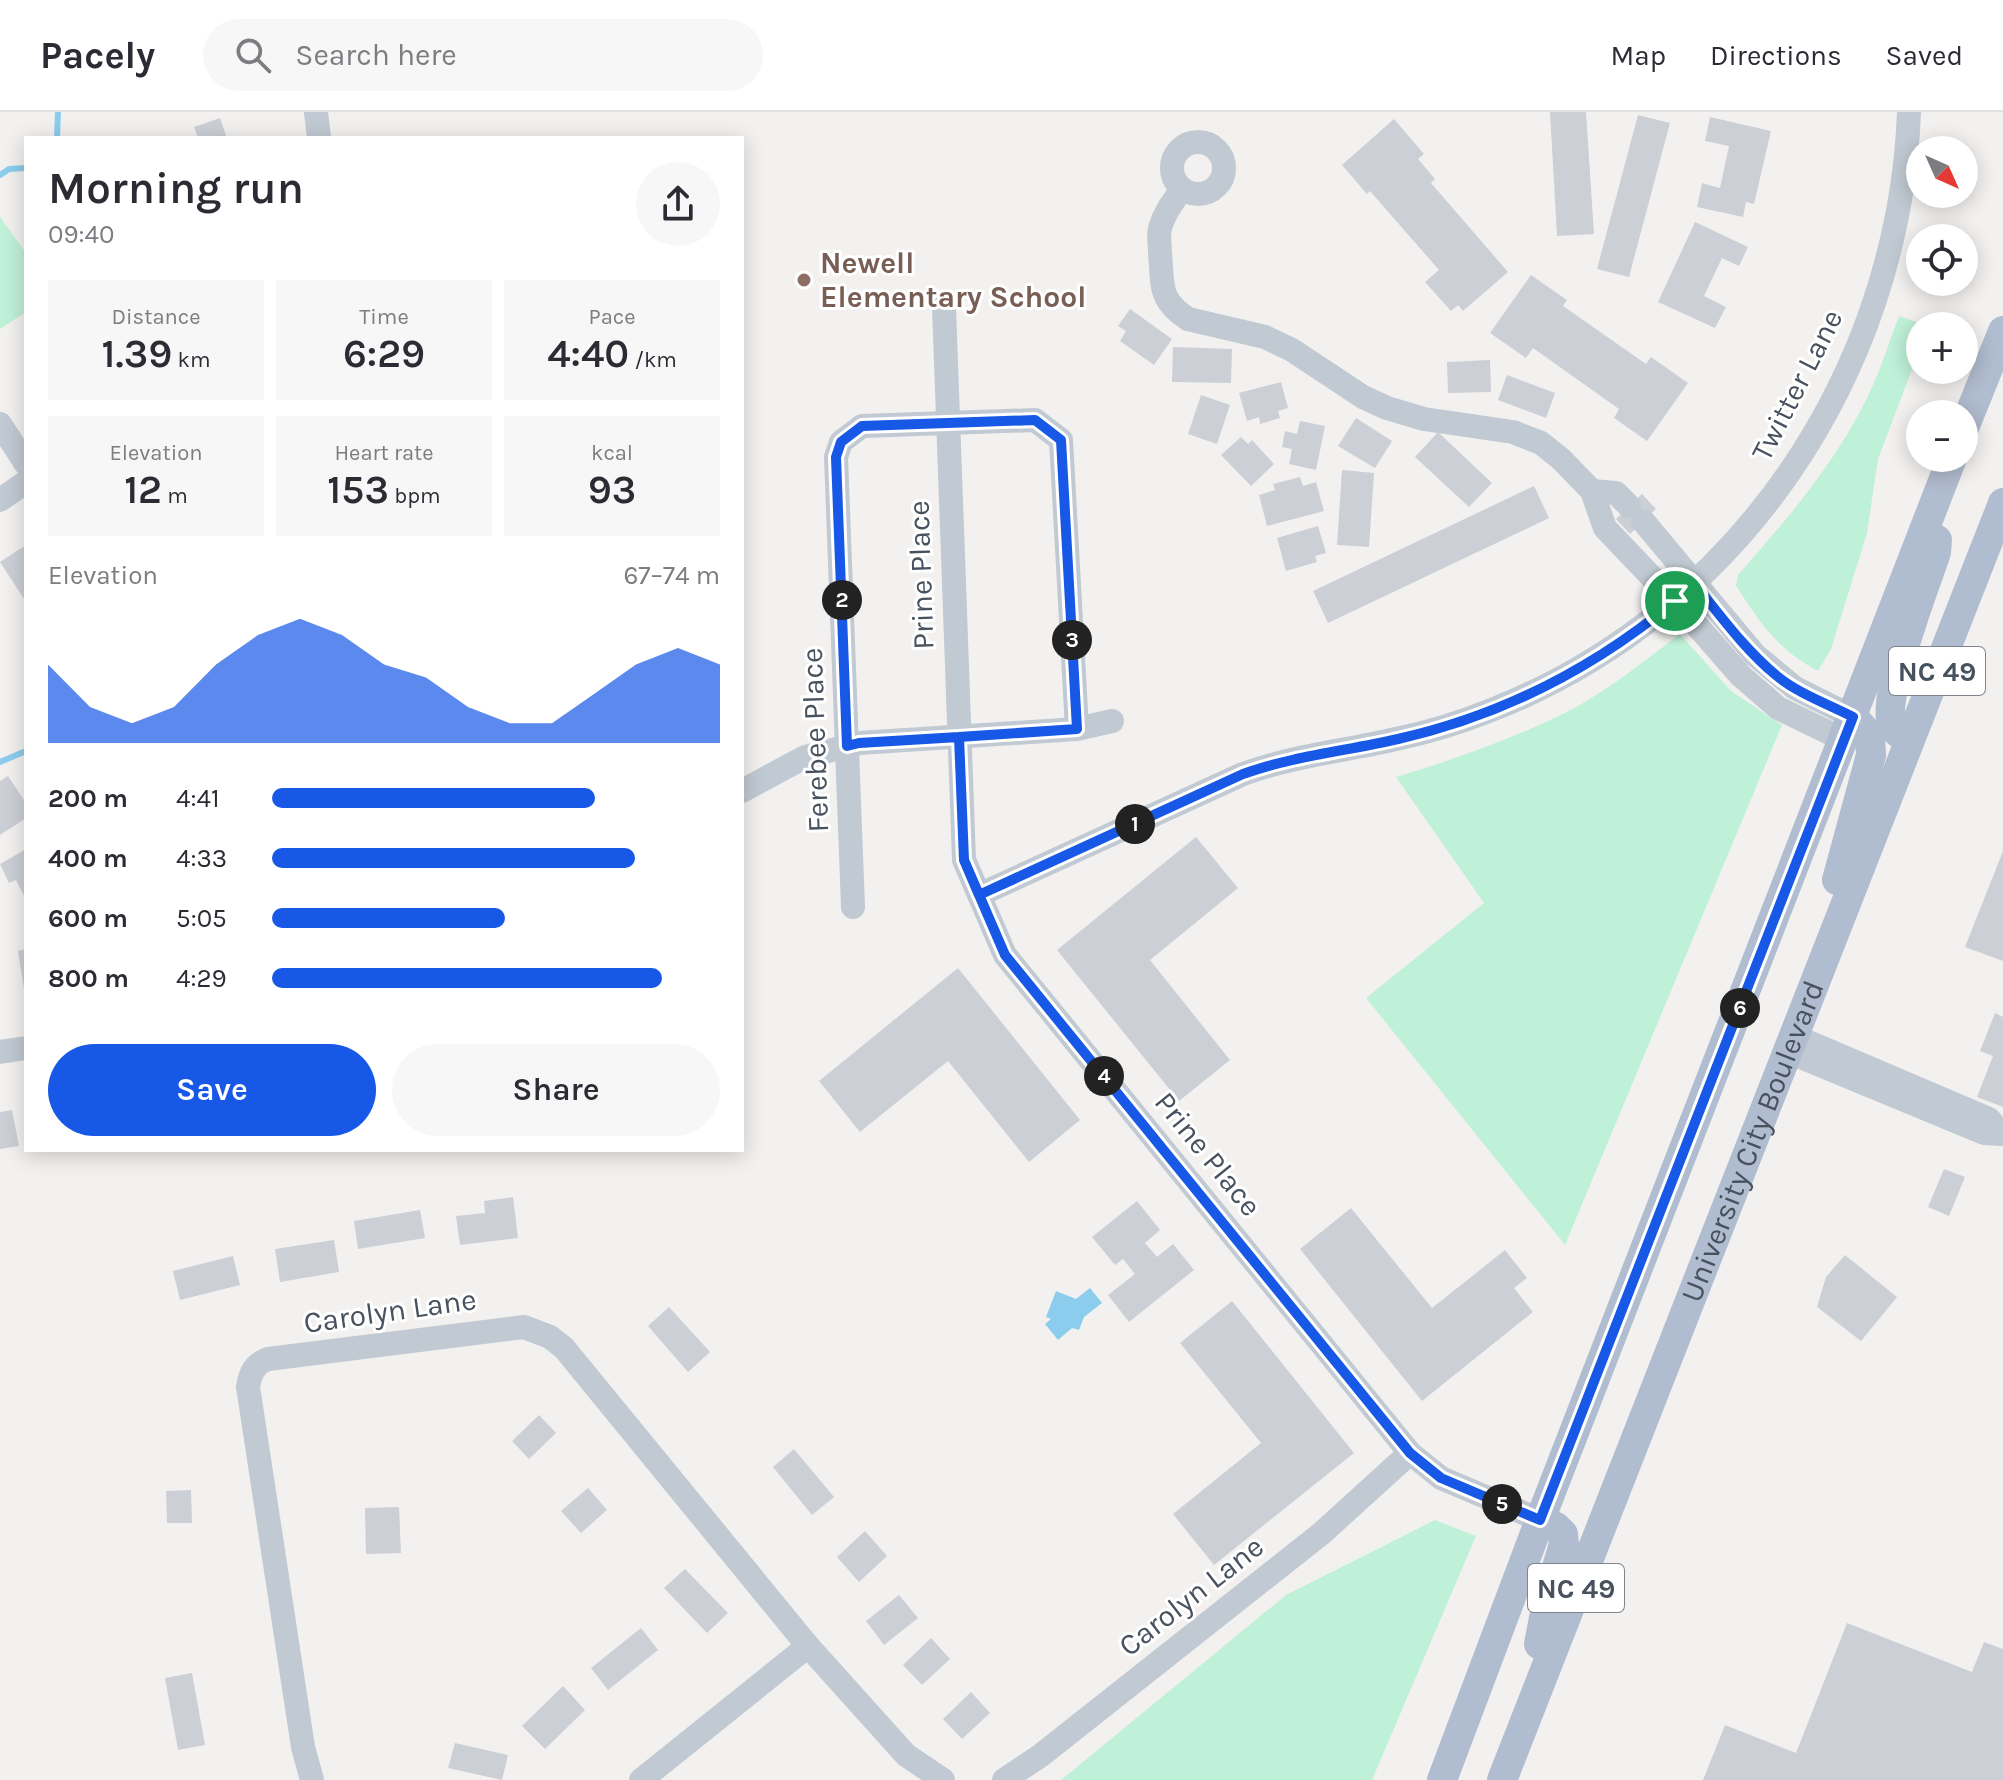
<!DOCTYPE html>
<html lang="en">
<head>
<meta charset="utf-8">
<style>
  :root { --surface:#fff; --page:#f7f7f7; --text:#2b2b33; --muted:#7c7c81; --line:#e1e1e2; --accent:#1758e6 }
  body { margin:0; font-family:Karla,sans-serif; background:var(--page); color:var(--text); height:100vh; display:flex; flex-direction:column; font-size:30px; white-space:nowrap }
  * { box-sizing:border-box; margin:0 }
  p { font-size:26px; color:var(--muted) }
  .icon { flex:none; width:44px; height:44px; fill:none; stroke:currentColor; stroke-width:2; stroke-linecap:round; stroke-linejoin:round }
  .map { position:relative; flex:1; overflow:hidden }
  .panel { position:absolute; left:24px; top:24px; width:720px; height:1016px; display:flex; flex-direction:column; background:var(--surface); border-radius:0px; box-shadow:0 4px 20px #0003 }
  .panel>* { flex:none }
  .needle { width:52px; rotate:135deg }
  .buttons { position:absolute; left:1906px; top:24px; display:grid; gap:16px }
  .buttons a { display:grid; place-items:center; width:72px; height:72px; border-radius:50%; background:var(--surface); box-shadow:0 4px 20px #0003; font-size:40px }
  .pin { position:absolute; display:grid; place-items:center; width:68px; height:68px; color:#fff; margin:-34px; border:4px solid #fff; border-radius:50%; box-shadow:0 2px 8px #0007 }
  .km { position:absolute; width:40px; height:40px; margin:-20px; border-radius:50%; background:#222; color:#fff; font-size:22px; line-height:40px; text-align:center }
  .round { display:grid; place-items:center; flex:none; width:84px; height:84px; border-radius:42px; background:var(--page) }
  .overview { display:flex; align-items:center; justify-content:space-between; height:136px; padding:0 24px }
  h1 { font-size:44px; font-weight:600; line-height:60px }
  .stats { display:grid; grid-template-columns:repeat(3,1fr); gap:12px; height:136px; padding:8px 24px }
  .stats div { display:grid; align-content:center; border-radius:0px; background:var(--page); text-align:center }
  .stats b { font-size:40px; font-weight:600 }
  .stats small { font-size:22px; font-weight:400 }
  .stats p { font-size:22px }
  .chart { height:224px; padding:16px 24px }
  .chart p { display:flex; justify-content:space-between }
  .chart svg { width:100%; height:144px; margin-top:8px; fill:var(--accent); opacity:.7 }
  .primary-button { display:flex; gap:16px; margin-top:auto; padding:16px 24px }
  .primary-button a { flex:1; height:92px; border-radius:48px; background:var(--accent); color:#fff; font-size:32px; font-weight:600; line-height:92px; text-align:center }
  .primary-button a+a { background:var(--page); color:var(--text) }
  ul { padding:0 24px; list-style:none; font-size:26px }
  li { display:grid; grid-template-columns:128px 96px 1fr; align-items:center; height:60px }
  li i { height:20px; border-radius:10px; background:var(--accent) }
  header { display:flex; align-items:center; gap:48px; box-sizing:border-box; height:112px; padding:0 40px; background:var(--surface); border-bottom:2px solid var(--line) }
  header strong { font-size:38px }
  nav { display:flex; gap:44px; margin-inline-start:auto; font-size:28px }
  .search { width:560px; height:72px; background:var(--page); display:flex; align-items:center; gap:20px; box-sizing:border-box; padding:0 28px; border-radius:44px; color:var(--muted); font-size:30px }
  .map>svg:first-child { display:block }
  .green { fill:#bff0d8 }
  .water { fill:#8ccdee }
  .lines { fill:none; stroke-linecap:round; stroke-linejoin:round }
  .stream { stroke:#8ccdee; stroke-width:6 }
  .building { fill:#cccfd6 }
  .minor { stroke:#c1c9d2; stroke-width:24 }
  .major { stroke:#b0bccf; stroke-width:30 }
  .route-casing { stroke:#fff; stroke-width:16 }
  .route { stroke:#1758e6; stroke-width:10 }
  .education-dot { fill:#8d6e63; stroke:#fff; stroke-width:3 }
  .labels { text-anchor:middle; stroke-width:6; stroke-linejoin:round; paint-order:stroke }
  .shield { fill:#fff; stroke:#7f858e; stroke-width:2 }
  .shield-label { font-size:28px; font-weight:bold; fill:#48515e }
  .education-label { font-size:30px; font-weight:bold; fill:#785e54; stroke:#fff; text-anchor:start }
  .street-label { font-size:30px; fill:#48515e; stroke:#fff }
</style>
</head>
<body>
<header>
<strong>Pacely</strong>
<div class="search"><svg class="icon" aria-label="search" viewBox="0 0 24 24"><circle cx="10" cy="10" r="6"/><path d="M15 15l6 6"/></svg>Search here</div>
<nav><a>Map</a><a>Directions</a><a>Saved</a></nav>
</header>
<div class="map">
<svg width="2003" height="1668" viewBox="0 0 2003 1668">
  <rect width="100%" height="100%" fill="#f3f1f0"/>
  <g class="green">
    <path d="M 0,105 L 26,141 L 26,200 L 0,217 Z"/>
    <path d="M 1899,204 L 1928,214 L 1920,214 L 1920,236 L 1878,347 L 1867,421 L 1831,537 L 1818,559 C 1775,535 1762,513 1736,474 L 1738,463 C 1789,405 1841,345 1873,273 C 1883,251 1890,227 1899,204 Z"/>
    <path d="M 1680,522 L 1731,579 L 1782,613 L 1565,1133 L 1366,886 L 1484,791 L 1396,665 C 1453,648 1509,628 1563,602 C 1605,581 1643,550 1680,522 Z"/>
    <path d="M 1435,1408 L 1476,1424 L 1372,1668 L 1061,1668 L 1286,1483 Z"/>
  </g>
  <path class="water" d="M 1090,1176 L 1102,1191 L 1084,1205 L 1079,1218 L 1072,1216 L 1058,1228 L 1045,1212 L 1051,1207 L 1046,1205 L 1056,1179 L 1076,1187 Z"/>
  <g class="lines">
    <g class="stream">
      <path d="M 57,26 L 58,0"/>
      <path d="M 0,63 L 9,57 L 26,56"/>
      <path d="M 0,650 L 26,639"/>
    </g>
  </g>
  <g class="building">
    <path d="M 1550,0 L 1586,0 L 1594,122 L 1557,124 Z"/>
    <path d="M 1638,3 L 1670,11 L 1629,165 L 1597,157 Z"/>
    <path d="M 1710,5 L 1771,19 L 1754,92 L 1746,90 L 1743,105 L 1697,95 L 1702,71 L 1720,76 L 1729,34 L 1705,29 Z"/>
    <path d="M 220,6 L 227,26 L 198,26 L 194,15 Z"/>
    <path d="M 1394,7 L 1424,42 L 1418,47 L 1435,67 L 1431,71 L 1508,160 L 1463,199 L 1458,193 L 1451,199 L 1425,170 L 1439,158 L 1370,79 L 1367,82 L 1342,53 Z"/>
    <path d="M 1695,110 L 1748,135 L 1739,154 L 1722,146 L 1704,184 L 1726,195 L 1715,216 L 1658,190 Z"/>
    <path d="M 1531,163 L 1567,188 L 1563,194 L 1646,252 L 1651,245 L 1688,271 L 1647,329 L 1614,306 L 1619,297 L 1533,236 L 1526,246 L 1490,221 Z"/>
    <path d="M 1130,197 L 1172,227 L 1154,253 L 1120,229 L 1126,219 L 1118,214 Z"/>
    <path d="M 1173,235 L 1232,237 L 1231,271 L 1172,270 Z"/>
    <path d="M 1490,248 L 1491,280 L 1448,281 L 1447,250 Z"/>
    <path d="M 1507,263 L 1555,281 L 1546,306 L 1498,288 Z"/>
    <path d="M 1281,270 L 1288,296 L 1278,299 L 1280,306 L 1260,312 L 1259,305 L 1247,309 L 1239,281 Z"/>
    <path d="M 1201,283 L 1230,293 L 1217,332 L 1188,322 Z"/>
    <path d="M 1356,306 L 1392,329 L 1375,356 L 1338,334 Z"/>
    <path d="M 1300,309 L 1325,314 L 1316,358 L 1289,352 L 1292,337 L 1282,335 L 1285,319 L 1297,322 Z"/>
    <path d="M 1438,320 L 1492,371 L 1469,395 L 1415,345 Z"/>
    <path d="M 1241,325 L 1248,332 L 1252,328 L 1274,352 L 1251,374 L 1221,343 Z"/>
    <path d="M 1342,358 L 1374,361 L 1369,435 L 1337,433 Z"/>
    <path d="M 1300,365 L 1303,374 L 1316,370 L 1324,399 L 1267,414 L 1259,383 L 1275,378 L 1273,372 Z"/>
    <path d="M 1534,374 L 1549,406 L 1328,511 L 1313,479 Z"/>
    <path d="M 1642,382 L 1656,397 L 1630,422 L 1616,407 Z"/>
    <path d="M 1318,414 L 1326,441 L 1315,444 L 1317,450 L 1286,459 L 1277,426 Z"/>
    <path d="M 26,433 L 26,490 L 0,450 Z"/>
    <path d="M 8,664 L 26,691 L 26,706 L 0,723 L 0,669 Z"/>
    <path d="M 1196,725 L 1238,776 L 1150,848 L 1230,948 L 1179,989 L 1057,838 Z"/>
    <path d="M 26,737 L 26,788 L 16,768 L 9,771 L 0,752 Z"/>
    <path d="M 2003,739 L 2003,849 L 1965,835 Z"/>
    <path d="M 26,837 L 26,877 L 24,877 L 18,839 Z"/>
    <path d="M 958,856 L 1080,1008 L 1029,1050 L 948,949 L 860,1020 L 819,969 Z"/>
    <path d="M 1995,901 L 2003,905 L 2003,995 L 1977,985 L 1993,944 L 1980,939 Z"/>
    <path d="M 12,998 L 19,1034 L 0,1037 L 0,1000 Z"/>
    <path d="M 1944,1057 L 1965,1065 L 1949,1104 L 1928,1095 Z"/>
    <path d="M 513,1085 L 518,1126 L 460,1133 L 456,1104 L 485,1101 L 484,1089 Z"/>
    <path d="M 1137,1089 L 1160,1118 L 1145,1131 L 1157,1145 L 1173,1132 L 1194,1158 L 1129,1210 L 1108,1183 L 1135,1162 L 1123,1147 L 1115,1153 L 1092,1125 Z"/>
    <path d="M 1351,1096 L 1432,1196 L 1505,1138 L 1527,1166 L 1514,1176 L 1533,1200 L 1422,1289 L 1300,1137 Z"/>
    <path d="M 420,1098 L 425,1126 L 358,1137 L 354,1109 Z"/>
    <path d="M 334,1128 L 339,1160 L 280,1170 L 275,1137 Z"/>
    <path d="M 1845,1143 L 1897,1185 L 1861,1229 L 1817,1195 L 1826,1165 Z"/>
    <path d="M 233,1144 L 240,1173 L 180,1188 L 173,1159 Z"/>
    <path d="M 1232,1189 L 1354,1341 L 1214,1453 L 1173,1402 L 1261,1331 L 1180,1231 Z"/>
    <path d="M 669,1195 L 710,1240 L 688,1260 L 648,1214 Z"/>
    <path d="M 539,1303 L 556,1321 L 529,1347 L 512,1329 Z"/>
    <path d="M 794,1337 L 834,1385 L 812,1403 L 773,1355 Z"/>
    <path d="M 588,1376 L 607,1398 L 581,1421 L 561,1399 Z"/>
    <path d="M 191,1378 L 192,1411 L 167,1411 L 166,1379 Z"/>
    <path d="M 399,1395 L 401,1441 L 366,1442 L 365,1396 Z"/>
    <path d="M 865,1419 L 887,1444 L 859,1470 L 837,1445 Z"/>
    <path d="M 685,1457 L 728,1501 L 707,1521 L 664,1476 Z"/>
    <path d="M 899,1483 L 918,1506 L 884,1533 L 866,1509 Z"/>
    <path d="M 1847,1511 L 1972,1560 L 1984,1530 L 2003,1537 L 2003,1668 L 1703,1668 L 1725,1613 L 1796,1641 Z"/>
    <path d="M 641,1516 L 658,1538 L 608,1578 L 591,1556 Z"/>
    <path d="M 931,1526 L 950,1547 L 922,1573 L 903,1553 Z"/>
    <path d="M 192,1561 L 205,1633 L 178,1638 L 165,1566 Z"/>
    <path d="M 563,1574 L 585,1598 L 545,1637 L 522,1614 Z"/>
    <path d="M 971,1580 L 990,1601 L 962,1627 L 943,1607 Z"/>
    <path d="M 455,1631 L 508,1643 L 502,1668 L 448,1656 Z"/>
  </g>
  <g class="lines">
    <g class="minor">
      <path d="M 316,0 L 319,26"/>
      <circle cx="1198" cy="56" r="26"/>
      <path d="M 1182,77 C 1173,90 1164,101 1160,116 C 1158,124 1160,133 1160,141 C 1163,173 1158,188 1188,207 L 1265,225 L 1292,238 L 1363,285 L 1387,296 L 1424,307 L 1513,320 L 1541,331 L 1561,347 L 1592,379 L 1605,416 L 1686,501 L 1741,564 L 1778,596 L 1844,628"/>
      <path d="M 944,195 L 964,748 L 1005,843 L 1410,1341 L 1441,1366 L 1540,1408"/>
      <path d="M 0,312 L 26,352"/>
      <path d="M 1592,379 L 1616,381 L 1629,394"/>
      <path d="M 0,388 L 26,370"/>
      <path d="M 1643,409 L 1755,543 L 1795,576 L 1853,605"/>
      <path d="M 742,679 L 805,645 L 859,631 L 1077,617 L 1112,609"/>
      <path d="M 979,783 L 1243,662 C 1292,644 1344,639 1396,627 C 1430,620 1462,610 1494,597 C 1739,500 1899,261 1909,0"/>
      <path d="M 853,795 L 836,345 L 841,330 L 862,314 L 1035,308 L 1061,328 L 1077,617"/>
      <path d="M 1786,939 L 1984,1021 L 2001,1022 L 1989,1007 L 1792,923"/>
      <path d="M 0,940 L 26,936"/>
      <path d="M 312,1668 L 303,1635 L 248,1275 C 250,1262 254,1252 268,1247 L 524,1215 L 550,1225 L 564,1236 L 808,1534 L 906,1643 L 943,1668"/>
      <path d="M 641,1668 L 808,1534"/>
      <path d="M 1004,1668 L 1040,1644 L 1322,1421 L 1410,1341"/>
    </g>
    <g class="major">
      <path d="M 1964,316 L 2003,219"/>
      <path d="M 1909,629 C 1903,624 1894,619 1892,612 C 1881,584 1926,472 1936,440 L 1937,428"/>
      <path d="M 1837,768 L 1871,643 L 1870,624 L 1853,605"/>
      <path d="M 1539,1532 L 1548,1485 L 1564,1432 L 1563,1422 L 1556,1415 L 1540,1408"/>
      <path d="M 1442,1668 L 1540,1408 L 1952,346"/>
      <path id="s1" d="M 1502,1668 L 2003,391"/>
    </g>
  </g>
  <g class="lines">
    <defs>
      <path id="route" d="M 1675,489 C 1594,556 1500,604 1398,627 C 1346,639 1293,644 1243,662 L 979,783 L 964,748 L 959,625 L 859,631 L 847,634 L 836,345 L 841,330 L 862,314 L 1035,308 L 1061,328 L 1077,617 L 959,625 L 964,748 L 1005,843 L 1410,1341 L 1441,1366 L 1540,1408 L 1853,605 C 1828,592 1799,582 1777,564 C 1745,538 1720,503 1694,471 L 1675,489"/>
    </defs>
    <use href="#route" class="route-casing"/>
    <use href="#route" class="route"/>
  </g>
  <circle class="education-dot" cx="804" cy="168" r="8"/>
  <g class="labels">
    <g class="shield">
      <rect x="1889" y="535" width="96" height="48" rx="6"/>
      <rect x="1528" y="1452" width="96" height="48" rx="6"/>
    </g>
    <g class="shield-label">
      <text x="1937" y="569">NC 49</text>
      <text x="1576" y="1486">NC 49</text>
    </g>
    <g class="education-label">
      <text x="820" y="161">Newell<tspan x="820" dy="34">Elementary School</tspan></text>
    </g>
    <g class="street-label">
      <text transform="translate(1797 273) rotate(-63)" y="10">Twitter Lane</text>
      <text transform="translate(921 463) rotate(-92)" y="10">Prine Place</text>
      <text transform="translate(815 628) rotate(-92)" y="10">Ferebee Place</text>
      <text dy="10" stroke="none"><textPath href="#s1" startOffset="686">University City Boulevard</textPath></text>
      <text transform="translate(1208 1042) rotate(51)" y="10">Prine Place</text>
      <text transform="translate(390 1199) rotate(-8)" y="10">Carolyn Lane</text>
      <text transform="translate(1191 1484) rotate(-38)" y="10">Carolyn Lane</text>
    </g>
  </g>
</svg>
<div class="buttons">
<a><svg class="needle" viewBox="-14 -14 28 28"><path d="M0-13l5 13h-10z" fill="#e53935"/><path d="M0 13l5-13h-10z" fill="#7c7c81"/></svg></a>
<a><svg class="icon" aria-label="locate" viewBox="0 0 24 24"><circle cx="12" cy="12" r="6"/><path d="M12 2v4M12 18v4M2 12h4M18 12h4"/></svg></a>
<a>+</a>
<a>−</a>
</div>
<div class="pin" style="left:1675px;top:489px;background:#1e9e55"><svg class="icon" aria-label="arrive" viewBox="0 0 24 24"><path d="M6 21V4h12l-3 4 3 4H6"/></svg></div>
<b class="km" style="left:1135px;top:712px">1</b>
<b class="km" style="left:842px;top:488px">2</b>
<b class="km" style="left:1072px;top:528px">3</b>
<b class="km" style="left:1104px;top:964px">4</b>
<b class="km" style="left:1502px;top:1392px">5</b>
<b class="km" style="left:1740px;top:896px">6</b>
<section class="panel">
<div class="overview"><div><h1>Morning run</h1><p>09:40</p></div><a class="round"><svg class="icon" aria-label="share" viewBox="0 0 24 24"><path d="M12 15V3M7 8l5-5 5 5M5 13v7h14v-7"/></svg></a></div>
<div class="stats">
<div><p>Distance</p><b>1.39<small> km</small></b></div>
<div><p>Time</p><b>6:29</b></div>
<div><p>Pace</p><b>4:40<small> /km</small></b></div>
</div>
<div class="stats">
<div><p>Elevation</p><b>12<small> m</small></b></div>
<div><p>Heart rate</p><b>153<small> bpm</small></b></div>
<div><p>kcal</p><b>93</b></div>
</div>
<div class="chart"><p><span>Elevation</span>67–74 m</p>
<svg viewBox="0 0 160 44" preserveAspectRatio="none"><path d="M0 44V20L10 33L20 38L30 33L40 20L50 11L60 6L70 11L80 20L90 24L100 33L110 38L120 38L130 29L140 20L150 15L160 20V44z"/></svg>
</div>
<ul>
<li><b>200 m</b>4:41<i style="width:72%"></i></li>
<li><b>400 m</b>4:33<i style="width:81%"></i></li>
<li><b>600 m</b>5:05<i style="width:52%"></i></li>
<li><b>800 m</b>4:29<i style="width:87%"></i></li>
</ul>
<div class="primary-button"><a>Save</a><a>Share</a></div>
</section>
</div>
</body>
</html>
